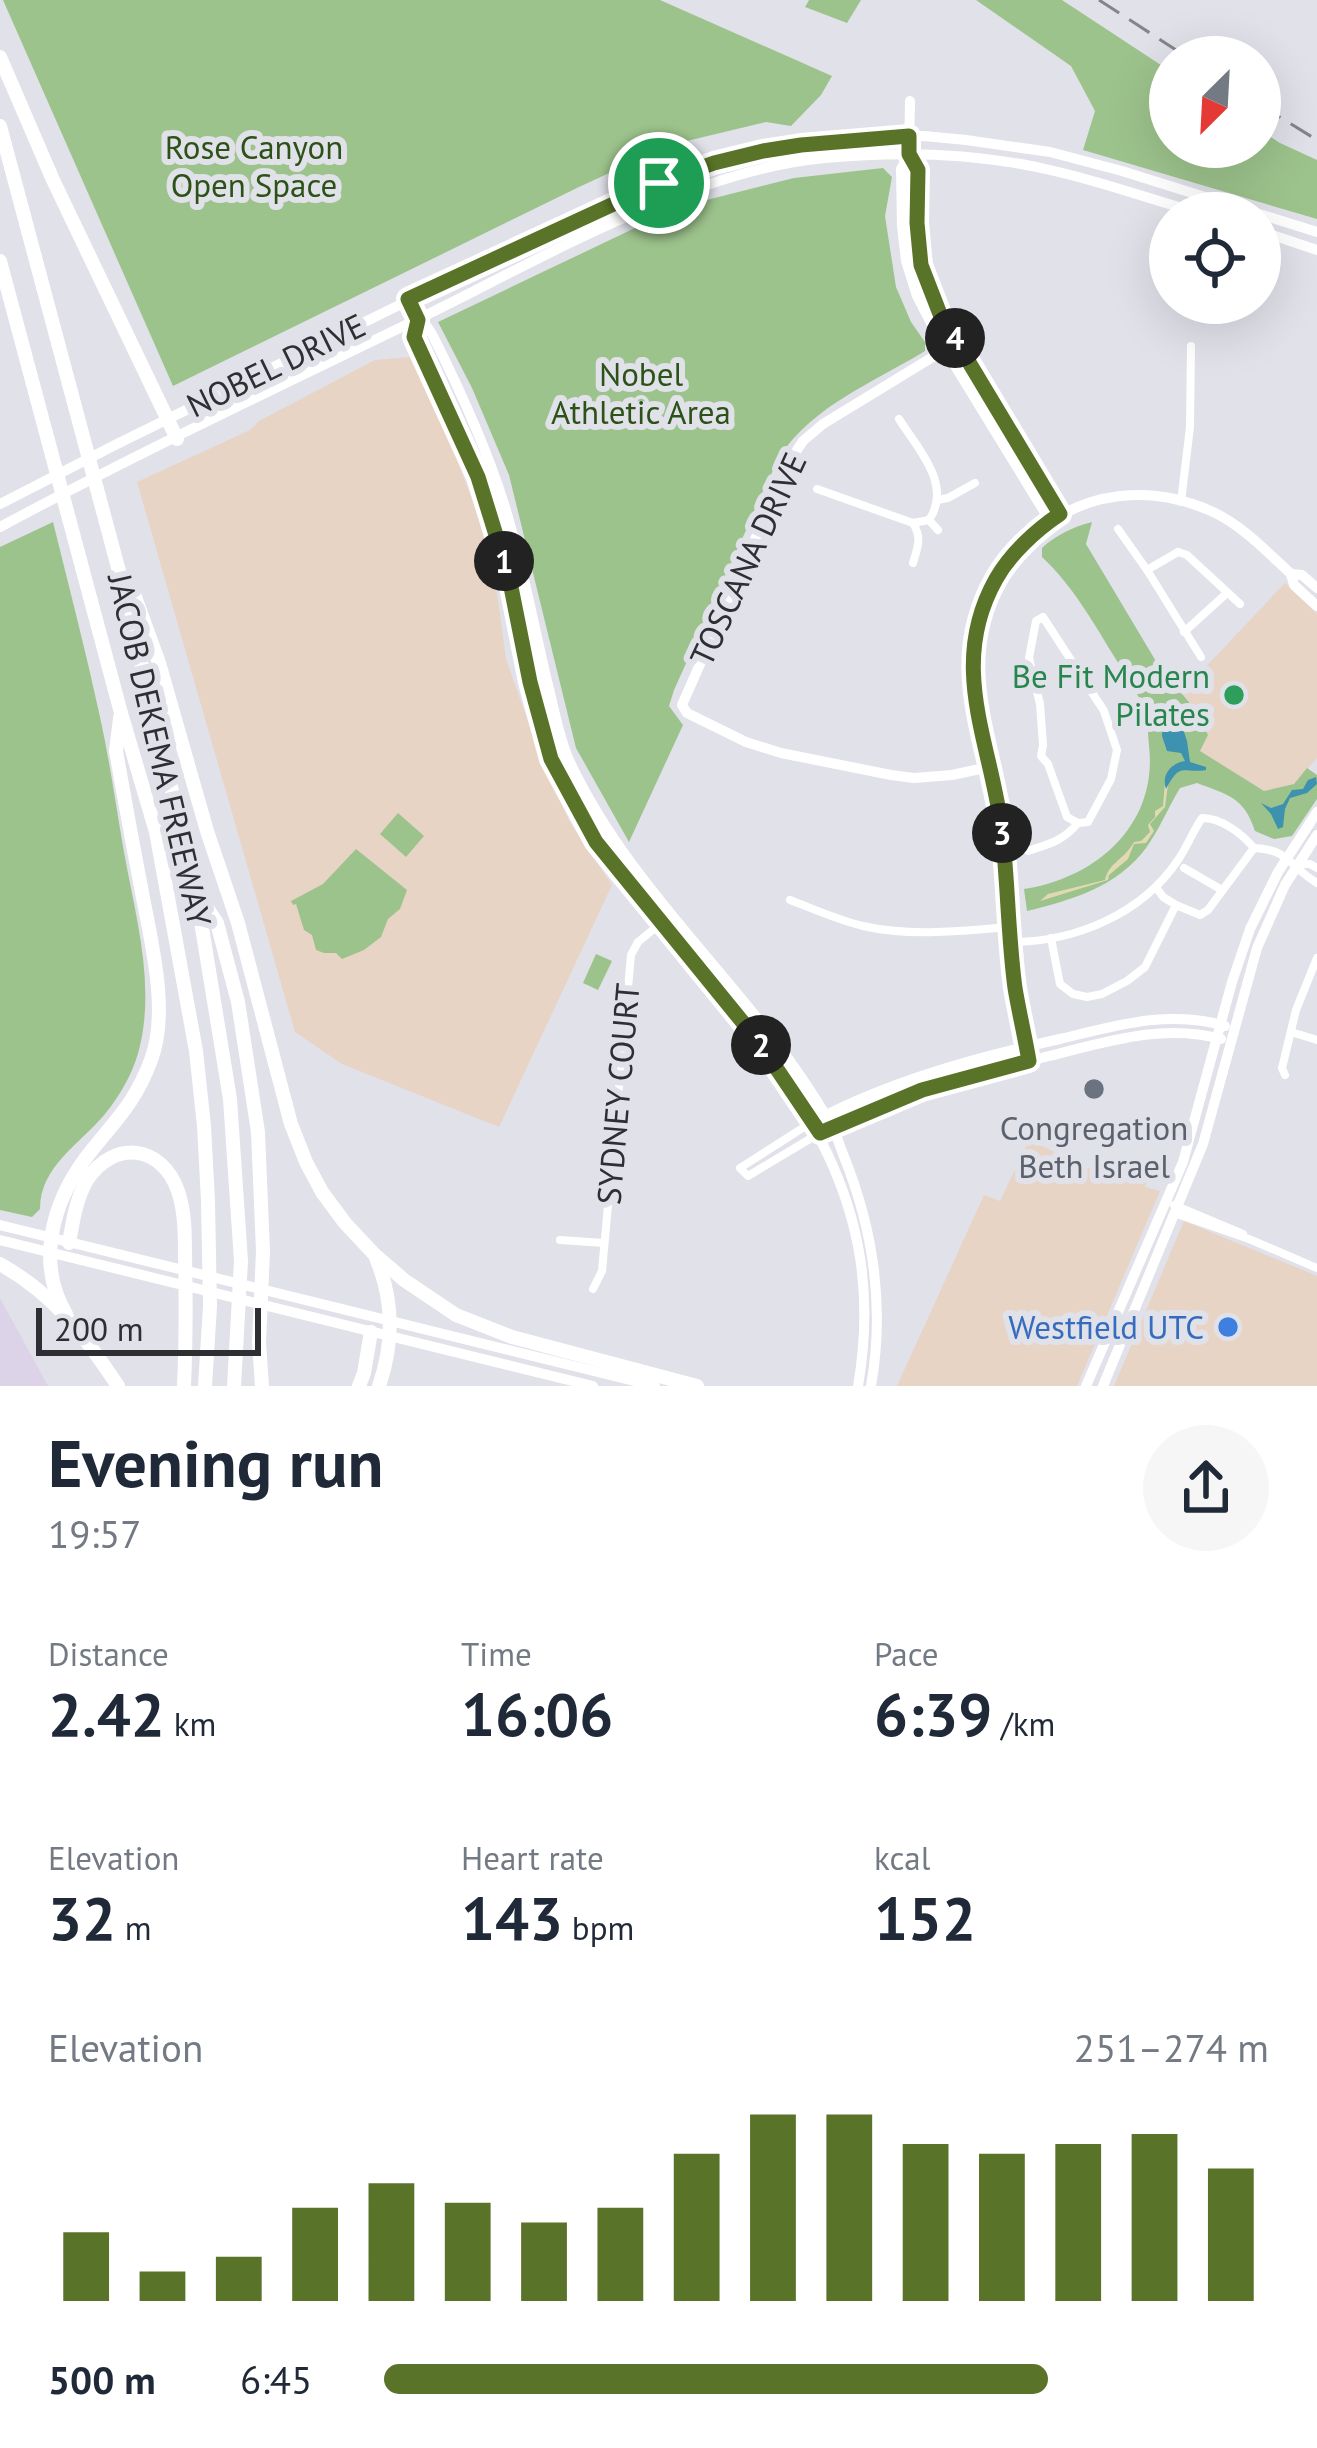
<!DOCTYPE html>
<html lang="en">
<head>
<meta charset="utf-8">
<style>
  :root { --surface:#fff; --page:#f6f6f7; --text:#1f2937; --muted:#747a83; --accent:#597428 }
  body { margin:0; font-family:"PT Sans",sans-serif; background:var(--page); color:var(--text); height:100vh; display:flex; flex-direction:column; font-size:45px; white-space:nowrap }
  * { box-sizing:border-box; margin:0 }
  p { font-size:39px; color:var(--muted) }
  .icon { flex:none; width:66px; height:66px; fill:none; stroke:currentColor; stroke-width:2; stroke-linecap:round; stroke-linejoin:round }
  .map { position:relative; height:1386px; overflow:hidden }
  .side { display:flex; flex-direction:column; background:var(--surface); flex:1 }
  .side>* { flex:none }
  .needle { width:78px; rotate:204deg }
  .controls { position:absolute; left:1149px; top:36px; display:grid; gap:24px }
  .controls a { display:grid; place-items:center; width:132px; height:132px; border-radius:50%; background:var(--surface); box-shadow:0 12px 48px #0002; font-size:60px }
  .scale { position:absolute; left:36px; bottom:30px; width:225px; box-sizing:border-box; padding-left:12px; border:6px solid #2e2f32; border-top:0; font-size:33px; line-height:42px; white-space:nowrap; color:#2e2f32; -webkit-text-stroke:9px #e0e1e9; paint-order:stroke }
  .pin { position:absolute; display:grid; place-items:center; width:102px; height:102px; color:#fff; margin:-51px; border:6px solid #fff; border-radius:50%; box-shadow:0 3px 12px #0007 }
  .km { position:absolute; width:60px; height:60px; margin:-30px; border-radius:50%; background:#222; color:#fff; font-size:33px; line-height:60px; text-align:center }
  .round { display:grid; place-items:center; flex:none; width:126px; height:126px; border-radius:63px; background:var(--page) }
  .overview { display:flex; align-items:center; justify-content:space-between; height:204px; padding:0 48px }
  h1 { font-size:66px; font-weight:800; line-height:90px }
  .metrics { display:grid; grid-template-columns:repeat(3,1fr); gap:18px; height:204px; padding:12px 48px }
  .metrics div { display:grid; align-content:center }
  .metrics b { font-size:60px; font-weight:800 }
  .metrics small { font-size:33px; font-weight:400 }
  .metrics p { font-size:33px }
  .chart { height:336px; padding:24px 48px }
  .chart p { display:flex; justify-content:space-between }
  .chart svg { width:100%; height:216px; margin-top:12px; stroke:var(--accent); stroke-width:6 }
  ul { padding:0 48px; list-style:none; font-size:39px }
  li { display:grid; grid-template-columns:192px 144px 1fr; align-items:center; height:90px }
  li i { height:30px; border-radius:15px; background:var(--accent) }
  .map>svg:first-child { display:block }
  .commercial { fill:#e8d4c5 }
  .industrial { fill:#ddd3e8 }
  .green { fill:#9dc38c }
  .sand { fill:#e2d9b4 }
  .water { fill:#3d92af }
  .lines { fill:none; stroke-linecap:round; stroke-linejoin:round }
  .street { stroke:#fff; stroke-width:8 }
  .secondary { stroke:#fff; stroke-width:10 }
  .primary { stroke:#fff; stroke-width:10 }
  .highway { stroke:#fff; stroke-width:14 }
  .rail { stroke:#84858a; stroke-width:3; stroke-dasharray:24 12; stroke-linecap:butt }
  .route-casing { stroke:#fff; stroke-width:24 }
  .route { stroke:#597428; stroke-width:15 }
  .leisure-dot { fill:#2e9e5b; stroke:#e0e1e9; stroke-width:4.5 }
  .worship-dot { fill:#6b7280; stroke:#e0e1e9; stroke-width:4.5 }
  .shop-dot { fill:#3f7fe0; stroke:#e0e1e9; stroke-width:4.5 }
  .labels { text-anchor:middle; stroke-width:12; stroke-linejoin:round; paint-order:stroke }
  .park-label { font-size:33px; fill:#2d5217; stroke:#e0e1e9 }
  .street-label { font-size:33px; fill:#2e2f32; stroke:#e0e1e9 }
  .leisure-label { font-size:33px; fill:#27864d; stroke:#e0e1e9; text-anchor:end }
  .worship-label { font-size:33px; fill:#5b616d; stroke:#e0e1e9 }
  .shop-label { font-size:33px; fill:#366cbe; stroke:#e0e1e9; text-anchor:end }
</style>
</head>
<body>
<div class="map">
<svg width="1317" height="1386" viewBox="0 0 1317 1386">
  <rect width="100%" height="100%" fill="#e0e1e9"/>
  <g class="commercial">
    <path d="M 410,357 L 451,443 L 478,516 L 495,579 L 506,659 L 546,773 L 571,824 L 612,885 L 499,1127 L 342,1064 L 295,1032 L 137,482 L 250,430 L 259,421 L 375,360 Z"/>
    <path d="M 1285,583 L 1317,614 L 1317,758 L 1294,784 L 1264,791 L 1199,751 L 1205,731 L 1199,727 L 1197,712 L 1182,692 Z"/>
    <path d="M 1029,1140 L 1079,1163 L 1076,1170 L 1082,1173 L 1103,1159 L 1125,1159 L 1144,1173 L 1148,1179 L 1145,1187 L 1160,1191 L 1077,1386 L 897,1386 L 984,1195 L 1000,1201 Z"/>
    <path d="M 1184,1221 L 1317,1276 L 1317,1386 L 1114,1386 Z"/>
  </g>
  <path class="industrial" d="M 0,1298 L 48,1386 L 0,1386 Z"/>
  <g class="green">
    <path d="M 3,0 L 660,0 L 832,76 L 821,95 L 791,126 L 766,122 L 670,145 L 579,187 L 173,386 Z"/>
    <path d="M 809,0 L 861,0 L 847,23 L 805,7 Z"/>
    <path d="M 976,0 L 1062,0 L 1170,71 L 1170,147 L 1260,147 L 1260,130 L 1280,143 L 1317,160 L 1317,219 L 1083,150 L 1095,111 L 1071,66 Z"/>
    <path d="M 883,168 L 892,177 L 885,216 L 896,287 L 911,322 L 925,342 L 925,351 C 873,383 815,404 779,457 L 674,690 L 669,706 L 683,725 L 629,842 L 576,748 L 509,475 L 472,388 L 438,322 L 679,207 L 794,178 Z"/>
    <path d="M 53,522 C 69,587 86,652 100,717 C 110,762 116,807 124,852 C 135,914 154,978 141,1041 C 136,1068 122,1093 105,1114 C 80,1144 40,1166 40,1209 L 32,1217 L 0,1210 L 0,547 Z"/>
    <path d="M 1092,522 L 1086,544 L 1157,663 L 1197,712 L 1199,727 L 1204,727 L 1208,735 L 1200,751 L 1264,791 L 1294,784 L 1307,768 L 1317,775 L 1317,799 L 1292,836 L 1274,839 L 1255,831 C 1244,797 1228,795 1197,783 L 1180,788 C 1168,808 1159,830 1146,848 C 1117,887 1072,900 1027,911 L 1024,889 C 1097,878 1158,824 1149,746 C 1148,734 1148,720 1144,709 C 1138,693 1126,676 1117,661 C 1094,624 1074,587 1042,557 L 1042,548 C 1056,535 1073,527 1092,522 Z"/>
    <path d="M 398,813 L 424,836 L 406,857 L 380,834 Z"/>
    <path d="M 356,849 L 407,890 L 400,909 L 388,919 L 381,937 L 364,950 L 342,959 L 336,953 L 324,953 L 316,950 L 312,935 L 304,930 L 296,904 L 293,905 L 291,901 L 323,884 Z"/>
    <path d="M 596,954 L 612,961 L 598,990 L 583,983 Z"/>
  </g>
  <path class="sand" d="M 1165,782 L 1166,788 L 1168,785 L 1165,807 L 1150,824 L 1154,831 L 1146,843 L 1134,844 L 1128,859 L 1109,875 L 1108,880 L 1040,901 L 1048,894 L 1105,880 C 1109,862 1124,860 1134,842 L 1141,841 L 1150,832 L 1148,825 L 1155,817 L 1155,811 L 1163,806 Z"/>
  <g class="water">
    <path d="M 1174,705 L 1181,710 L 1182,726 L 1187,741 L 1190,762 L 1206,767 L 1206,770 C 1182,774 1181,761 1166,789 C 1161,775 1171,763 1185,761 L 1181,753 L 1167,751 L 1162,736 L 1163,713 Z"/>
    <path d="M 1316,777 L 1317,784 L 1307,793 L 1290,798 L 1285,809 L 1283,827 L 1278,829 L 1271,814 L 1261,803 L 1271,808 L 1283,804 L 1292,790 L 1303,789 L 1308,780 Z"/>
  </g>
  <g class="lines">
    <g class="street">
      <path d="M 899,419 C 918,449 953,485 929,520"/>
      <path d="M 817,489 L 913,523 L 929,520"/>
      <path d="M 937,500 L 948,498 L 975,483"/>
      <path d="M 1181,502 L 1190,427 L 1191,346"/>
      <path d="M 929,520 L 938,530"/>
      <path d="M 1118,529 L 1147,570 L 1201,657"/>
      <path d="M 1178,552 L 1187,555 L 1240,604"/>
      <path d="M 913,563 C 918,546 922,538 913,523"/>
      <path d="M 1147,570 L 1178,552"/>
      <path d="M 1043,617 L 1104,711 L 1117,750 L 1111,779 L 1088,822 L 1078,823 L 1067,817 L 1048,764 L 1041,756 L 1043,745 L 1040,704 L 1029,658 L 1036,621 Z"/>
      <path d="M 1184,632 L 1227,593"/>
      <path d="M 1028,851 C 1049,844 1063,841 1078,823"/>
      <path d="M 1298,864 L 1310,864 L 1317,868"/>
      <path d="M 1184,868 L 1222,890"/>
      <path d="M 790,900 C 814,909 838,920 863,926 C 910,937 962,931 1009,927"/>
      <path d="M 1176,905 L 1200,915 L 1208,910 L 1254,848"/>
      <path d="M 1051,938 L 1060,984 L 1073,994 L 1087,997 L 1102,994 L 1127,981 L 1145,967 L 1176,905 L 1163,897 L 1156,887"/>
      <path d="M 1011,942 C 1075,942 1142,914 1178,860 C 1187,847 1193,831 1202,818 C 1222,818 1242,834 1254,848 C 1289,849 1291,868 1317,883"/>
      <path d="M 1291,1032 L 1317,1040"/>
      <path d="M 1285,1075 L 1282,1068 L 1296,1010 L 1317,958"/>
      <path d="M 812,1122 L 740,1168 L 748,1176 L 818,1134"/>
      <path d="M 1174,1205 L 1243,1234"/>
      <path d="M 1174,1213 L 1249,1239 L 1317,1268"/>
      <path d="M 560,1240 L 604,1243"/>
      <path d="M 593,1289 L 602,1271 L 631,955 L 638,942 L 671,915"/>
    </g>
    <g class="secondary">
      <path d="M 910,101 L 909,155 L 918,170 L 918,244 L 925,278 L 940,314 L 1061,514"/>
      <path d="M 909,155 L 901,169 L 902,226 L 906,261 L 917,296 L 944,348 L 1050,521"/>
      <path d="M 1260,231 L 1317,250"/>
      <path d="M 408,299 C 415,314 426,323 433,336 C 460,390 486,446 504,504 C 522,561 533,622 547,681 C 554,707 558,735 569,760 C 632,896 755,992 829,1121 C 835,1131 839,1143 843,1154 C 873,1228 885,1307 871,1386"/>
      <path d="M 418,320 L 414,337 C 452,413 486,491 508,574 C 525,635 527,701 552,760 C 575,817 614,864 652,912 C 771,1060 894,1177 858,1386"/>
      <path d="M 956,339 L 936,355 L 823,424 L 803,441 L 789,462 L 682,705 L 687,713 L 746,742 L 781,753 L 891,775 L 914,778 L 952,775 L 989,767"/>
      <path d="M 0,504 L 117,444 L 511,250 L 659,183 L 714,163 L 763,151 L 882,137 L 924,136 L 966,140 L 1050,152 L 1122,171 L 1317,232"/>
      <path d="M 0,527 C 136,454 276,388 414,321 C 536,262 690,170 825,158 C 900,151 977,153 1050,170 C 1100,181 1149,199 1199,213"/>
      <path d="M 1291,574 L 1302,575 L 1317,588"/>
      <path d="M 1029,1061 L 1015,989 L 1001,826 L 972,681 C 970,551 1085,456 1211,511 C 1242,525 1266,551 1291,574 L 1294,585 L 1317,606"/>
      <path d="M 822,1117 C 897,1079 978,1057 1060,1039 C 1114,1026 1170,1009 1225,1026"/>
      <path d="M 830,1128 C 901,1095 973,1075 1049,1056 C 1106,1042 1163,1023 1221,1039"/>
      <path d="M 1086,1386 L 1183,1162 L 1232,982 L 1250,929 L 1278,872 L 1317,812"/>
      <path d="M 1103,1386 L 1203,1144 L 1257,948 L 1285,885 L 1317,835"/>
    </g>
    <g class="primary">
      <path d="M 0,1225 L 655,1386"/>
      <path d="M 0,1240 L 593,1386"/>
    </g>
    <g class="highway">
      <path d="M 0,57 L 53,180 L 177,439"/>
      <path d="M 0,126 L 120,575 L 196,891 L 230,1099 L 241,1261 L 234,1386"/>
      <path d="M 0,261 L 121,713 L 156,832 L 196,1051 L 204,1126 L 208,1201 L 210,1306 L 205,1386"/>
      <path d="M 126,584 L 135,597 L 159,663 L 207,831 L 238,923 L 291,1124 L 306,1162 L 322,1192 L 345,1223 L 374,1254 L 404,1280 L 456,1315 L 512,1337 L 697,1386"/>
      <path d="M 200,897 L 217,923 L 238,1002 L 258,1132 L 263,1251 L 259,1343 L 262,1386"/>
      <path d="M 69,1243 C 73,1221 76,1199 87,1180 C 114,1139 162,1145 178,1191 C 185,1212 185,1234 185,1256 C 186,1299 186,1342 184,1386"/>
      <path d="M 376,1258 C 394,1301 394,1342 379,1386"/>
      <path d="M 0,1264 C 55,1295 84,1335 118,1386"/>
      <path d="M 66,1314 C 36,1263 52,1204 85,1159 C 113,1122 134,1106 151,1060 C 170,1010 150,938 141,887 C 132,841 124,796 116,751 L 120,718"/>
      <path d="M 359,1386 L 364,1373 L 371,1332"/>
    </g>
    <g class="rail">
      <path d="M 1099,0 L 1187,57"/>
      <path d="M 1260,105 L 1317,140"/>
    </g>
  </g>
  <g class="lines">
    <defs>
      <path id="route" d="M 909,136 L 909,154 L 918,170 L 917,223 L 921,265 L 940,314 L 1060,514 C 1036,530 1010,554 996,579 C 947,666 991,742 1002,831 C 1008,883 1008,936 1015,988 C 1019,1012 1025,1037 1029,1061 L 922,1090 L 820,1133 L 758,1041 L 596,842 L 551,759 L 530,682 L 509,577 L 478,477 L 414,337 L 418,320 L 408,299 L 659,183 L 714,163 L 763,151 L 801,145 Z"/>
    </defs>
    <use href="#route" class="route-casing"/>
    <use href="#route" class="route"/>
  </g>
  <circle class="leisure-dot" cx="1234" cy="695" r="12"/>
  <circle class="worship-dot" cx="1094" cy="1089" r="12"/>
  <circle class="shop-dot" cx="1228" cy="1327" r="12"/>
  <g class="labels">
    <g class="park-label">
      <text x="254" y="159">Rose Canyon<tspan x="254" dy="38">Open Space</tspan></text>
      <text x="641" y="386">Nobel<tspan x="641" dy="38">Athletic Area</tspan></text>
    </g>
    <g class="street-label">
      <text transform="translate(276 365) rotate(-26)" y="12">NOBEL DRIVE</text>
      <text transform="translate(748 559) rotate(-65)" y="12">TOSCANA DRIVE</text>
      <text transform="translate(160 750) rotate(77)" y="12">JACOB DEKEMA FREEWAY</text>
      <text transform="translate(618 1094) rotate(-85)" y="12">SYDNEY COURT</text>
    </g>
    <g class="leisure-label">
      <text x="1210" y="688">Be Fit Modern<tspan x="1210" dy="38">Pilates</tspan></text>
    </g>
    <g class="worship-label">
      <text x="1094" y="1140">Congregation<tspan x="1094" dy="38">Beth Israel</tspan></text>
    </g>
    <g class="shop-label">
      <text x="1204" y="1339">Westfield UTC</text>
    </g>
  </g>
</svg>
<div class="controls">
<a><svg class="needle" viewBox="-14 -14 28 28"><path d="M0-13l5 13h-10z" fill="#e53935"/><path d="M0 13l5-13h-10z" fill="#747a83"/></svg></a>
<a><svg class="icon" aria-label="locate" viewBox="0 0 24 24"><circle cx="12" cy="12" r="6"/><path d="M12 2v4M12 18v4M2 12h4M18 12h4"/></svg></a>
</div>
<div class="scale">200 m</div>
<div class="pin" style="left:659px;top:183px;background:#1e9e55"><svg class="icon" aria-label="arrive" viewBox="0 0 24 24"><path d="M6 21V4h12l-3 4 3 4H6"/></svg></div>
<b class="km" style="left:504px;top:561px">1</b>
<b class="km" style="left:761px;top:1045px">2</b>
<b class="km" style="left:1002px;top:833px">3</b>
<b class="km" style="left:955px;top:338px">4</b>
</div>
<section class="side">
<div class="overview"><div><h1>Evening run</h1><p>19:57</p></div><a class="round"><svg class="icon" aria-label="share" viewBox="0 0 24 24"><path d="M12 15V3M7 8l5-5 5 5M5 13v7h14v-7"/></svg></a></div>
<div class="metrics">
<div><p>Distance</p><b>2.42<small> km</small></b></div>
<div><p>Time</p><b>16:06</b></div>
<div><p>Pace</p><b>6:39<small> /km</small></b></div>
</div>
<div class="metrics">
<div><p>Elevation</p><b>32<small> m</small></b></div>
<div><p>Heart rate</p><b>143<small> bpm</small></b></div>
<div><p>kcal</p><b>152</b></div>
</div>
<div class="chart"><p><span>Elevation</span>251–274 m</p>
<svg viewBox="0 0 160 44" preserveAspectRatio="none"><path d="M5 44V30M15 44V38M25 44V35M35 44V25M45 44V20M55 44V24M65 44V28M75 44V25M85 44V14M95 44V6M105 44V6M115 44V12M125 44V14M135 44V12M145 44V10M155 44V17"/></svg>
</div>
<ul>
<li><b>500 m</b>6:45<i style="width:75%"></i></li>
</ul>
</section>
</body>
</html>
